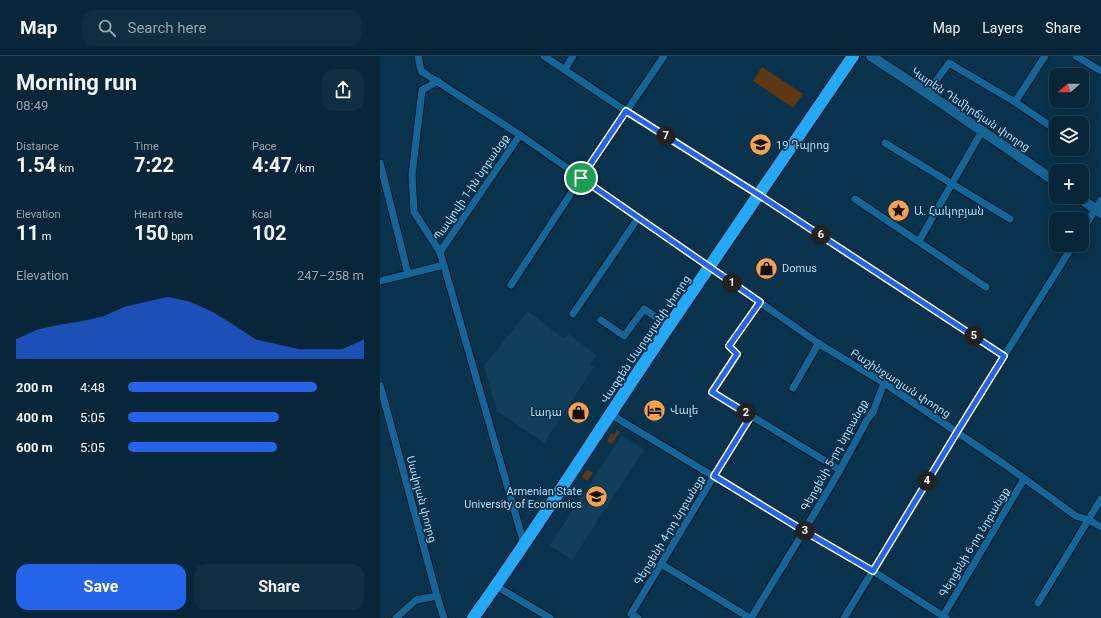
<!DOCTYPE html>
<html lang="en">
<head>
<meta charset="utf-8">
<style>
  :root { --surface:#072639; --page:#102e41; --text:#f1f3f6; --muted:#98a5ae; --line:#284353; --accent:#2563eb }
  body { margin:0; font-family:Roboto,"Noto Sans Armenian",sans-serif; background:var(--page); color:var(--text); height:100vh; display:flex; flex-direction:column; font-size:15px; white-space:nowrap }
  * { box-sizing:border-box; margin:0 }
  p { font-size:13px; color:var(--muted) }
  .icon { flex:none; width:22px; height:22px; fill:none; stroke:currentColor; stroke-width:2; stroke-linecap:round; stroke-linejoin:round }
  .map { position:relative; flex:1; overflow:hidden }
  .side { display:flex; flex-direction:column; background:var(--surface); width:380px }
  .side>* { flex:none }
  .needle { width:26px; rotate:250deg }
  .fabs { position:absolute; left:669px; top:12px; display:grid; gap:8px }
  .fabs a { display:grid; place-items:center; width:40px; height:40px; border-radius:8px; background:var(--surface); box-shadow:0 4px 16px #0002,0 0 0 1px var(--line); font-size:20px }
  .pin { position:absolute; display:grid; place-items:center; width:34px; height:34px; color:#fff; margin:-17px; border:2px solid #fff; border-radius:50%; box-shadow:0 1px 4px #0007 }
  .km { position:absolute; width:20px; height:20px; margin:-10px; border-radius:50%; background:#222; color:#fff; font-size:11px; line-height:20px; text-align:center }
  .round { display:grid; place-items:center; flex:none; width:42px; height:42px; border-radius:12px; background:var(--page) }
  .summary { display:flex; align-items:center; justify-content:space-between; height:68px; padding:0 16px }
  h1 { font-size:22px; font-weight:700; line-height:30px }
  .figures { display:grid; grid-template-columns:repeat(3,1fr); gap:6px; height:68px; padding:4px 16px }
  .figures div { display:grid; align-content:center }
  .figures b { font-size:20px; font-weight:700 }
  .figures small { font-size:11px; font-weight:400 }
  .figures p { font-size:11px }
  .chart { height:112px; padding:8px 16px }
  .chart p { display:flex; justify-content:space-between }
  .chart svg { width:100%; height:72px; margin-top:4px; fill:var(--accent); opacity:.7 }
  .action { display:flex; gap:8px; margin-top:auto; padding:8px 16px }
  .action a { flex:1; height:46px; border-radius:12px; background:var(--accent); color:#fff; font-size:16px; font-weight:700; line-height:46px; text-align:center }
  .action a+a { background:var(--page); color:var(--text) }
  ul { padding:0 16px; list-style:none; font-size:13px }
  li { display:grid; grid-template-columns:64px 48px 1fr; align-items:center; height:30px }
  li i { height:10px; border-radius:5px; background:var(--accent) }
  header { display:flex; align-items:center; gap:24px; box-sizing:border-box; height:56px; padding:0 20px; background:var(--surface); border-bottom:1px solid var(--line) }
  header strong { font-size:19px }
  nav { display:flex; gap:22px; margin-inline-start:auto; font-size:14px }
  .search { width:280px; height:36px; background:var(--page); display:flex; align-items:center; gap:10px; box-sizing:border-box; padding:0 14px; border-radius:12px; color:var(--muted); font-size:15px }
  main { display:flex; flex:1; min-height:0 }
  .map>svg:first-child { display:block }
  .built { fill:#103e5b }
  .green { fill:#5d3814 }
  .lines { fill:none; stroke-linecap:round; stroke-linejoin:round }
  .street-casing { stroke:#031929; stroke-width:9 }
  .secondary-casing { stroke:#031929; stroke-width:12 }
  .highway-casing { stroke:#031929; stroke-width:14 }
  .street { stroke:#156597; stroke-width:7 }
  .secondary { stroke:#156597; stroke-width:10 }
  .highway { stroke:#24a9f9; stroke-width:12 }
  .route-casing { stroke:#fff; stroke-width:8 }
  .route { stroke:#2563eb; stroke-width:5 }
  .labels { text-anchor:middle; stroke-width:3.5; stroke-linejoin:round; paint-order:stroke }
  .street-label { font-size:11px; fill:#b8dbf7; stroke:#09324c }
  .poi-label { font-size:11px; fill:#b8dbf7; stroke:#09324c; text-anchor:start }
</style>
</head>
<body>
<header>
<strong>Map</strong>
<div class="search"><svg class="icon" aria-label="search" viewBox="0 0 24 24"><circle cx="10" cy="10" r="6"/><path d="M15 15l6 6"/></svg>Search here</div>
<nav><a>Map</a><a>Layers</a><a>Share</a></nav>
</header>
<main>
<section class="side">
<div class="summary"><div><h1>Morning run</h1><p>08:49</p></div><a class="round"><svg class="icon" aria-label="share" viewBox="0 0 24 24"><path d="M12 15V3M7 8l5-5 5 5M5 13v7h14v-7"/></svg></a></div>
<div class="figures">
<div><p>Distance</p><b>1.54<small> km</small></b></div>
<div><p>Time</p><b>7:22</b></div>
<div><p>Pace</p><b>4:47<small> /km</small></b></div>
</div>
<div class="figures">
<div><p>Elevation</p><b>11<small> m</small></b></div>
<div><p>Heart rate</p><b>150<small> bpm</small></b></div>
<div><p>kcal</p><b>102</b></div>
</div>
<div class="chart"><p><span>Elevation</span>247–258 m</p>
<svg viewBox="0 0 160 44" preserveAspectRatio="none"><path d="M0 44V32L10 26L20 23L30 21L40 18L50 12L60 9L70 6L80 9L90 15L100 23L110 32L120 35L130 38L140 38L150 38L160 32V44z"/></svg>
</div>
<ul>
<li><b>200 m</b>4:48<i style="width:80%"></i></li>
<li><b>400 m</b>5:05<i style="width:64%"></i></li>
<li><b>600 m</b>5:05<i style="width:63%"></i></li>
</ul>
<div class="action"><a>Save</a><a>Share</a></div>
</section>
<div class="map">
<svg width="721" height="562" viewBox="0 0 721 562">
  <rect width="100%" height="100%" fill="#09324c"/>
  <g class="built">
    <path d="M 148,255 L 184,283 L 188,278 L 217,299 L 210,308 L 214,311 L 164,387 L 117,355 L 104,310 Z"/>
    <path d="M 242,379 L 264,394 L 192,504 L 170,489 Z"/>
  </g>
  <g class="green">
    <path d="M 382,11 L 423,38 L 413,52 L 373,25 Z"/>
    <path d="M 237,374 L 240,376 L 232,388 L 227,385 L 231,377 L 234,379 Z"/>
    <path d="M 207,413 L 213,417 L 207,425 L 202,421 Z"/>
  </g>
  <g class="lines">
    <defs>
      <g id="street">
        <path d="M 38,0 L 41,15 L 140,79 L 441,289 L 504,327 L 624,408 L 696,460 L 709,464 L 721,471"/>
        <path d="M 164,0 L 246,55 L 379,139 L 624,300"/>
        <path d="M 696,0 L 721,15"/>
        <path d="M 185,13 L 193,0"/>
        <path d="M 58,25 L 42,34 L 32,119 L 34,156 L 60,196 L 144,488"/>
        <path d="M 547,37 L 569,7 L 635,46 L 676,74"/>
        <path d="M 635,46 L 665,0"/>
        <path d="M 505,87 L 630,163"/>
        <path d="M 0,107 L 28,218"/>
        <path d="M 475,143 L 606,231"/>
        <path d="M 702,175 L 721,144"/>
        <path d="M 539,185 L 602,75"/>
        <path d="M 60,196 L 140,79"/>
        <path d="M 0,225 L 64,209"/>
        <path d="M 131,229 L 201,122 L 284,0"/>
        <path d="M 380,246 L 349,290 L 357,298 L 332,336 L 460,414"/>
        <path d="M 193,258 L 258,162"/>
        <path d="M 221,264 L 244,280 L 264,253 L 289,270"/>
        <path d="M 0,329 L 57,540 L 64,562"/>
        <path d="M 413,332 L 439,287"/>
        <path d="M 230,358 L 424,475 L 493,515 L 566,562"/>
        <path d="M 281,508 L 370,562"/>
        <path d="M 116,530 L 170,562"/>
        <path d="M 658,547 L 721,443"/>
        <path d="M 563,560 L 644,423"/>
        <path d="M 16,562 L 36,544 L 57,540"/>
        <path d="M 258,562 L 251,558 L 334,420 L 371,360"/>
        <path d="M 371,562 L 424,475 L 460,414 L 487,364 L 493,356 L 504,327"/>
        <path d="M 464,562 L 577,376 L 693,189"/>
      </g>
      <g id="secondary">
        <path d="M 491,0 L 547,37 L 676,126"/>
        <path d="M 698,141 L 721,157"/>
      </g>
      <path id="highway" d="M 93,562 C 161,467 223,367 289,270 C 350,180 412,90 473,0"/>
    </defs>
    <use href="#street" class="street-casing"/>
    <use href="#secondary" class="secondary-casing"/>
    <use href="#highway" class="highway-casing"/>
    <use href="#street" class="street"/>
    <use href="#secondary" class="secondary"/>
    <use href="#highway" class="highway"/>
  </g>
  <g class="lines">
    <defs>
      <path id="route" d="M 246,55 L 379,139 L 624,300 L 577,376 L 493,515 L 424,475 L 334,420 L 371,360 L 332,336 L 357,298 L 349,290 L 380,246 L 201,122 Z"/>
    </defs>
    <use href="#route" class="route-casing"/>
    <use href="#route" class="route"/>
  </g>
  <defs>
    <symbol id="school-disc" viewBox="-11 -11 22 22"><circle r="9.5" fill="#f8a14a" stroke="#09324c"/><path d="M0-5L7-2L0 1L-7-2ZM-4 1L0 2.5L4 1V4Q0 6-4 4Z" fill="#111"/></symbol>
    <symbol id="sight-disc" viewBox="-11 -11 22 22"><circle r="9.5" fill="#f8a14a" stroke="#09324c"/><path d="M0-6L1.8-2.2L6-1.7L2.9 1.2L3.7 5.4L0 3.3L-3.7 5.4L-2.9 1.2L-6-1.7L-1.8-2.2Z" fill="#111"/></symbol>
    <symbol id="shop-disc" viewBox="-11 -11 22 22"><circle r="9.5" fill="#f8a14a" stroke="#09324c"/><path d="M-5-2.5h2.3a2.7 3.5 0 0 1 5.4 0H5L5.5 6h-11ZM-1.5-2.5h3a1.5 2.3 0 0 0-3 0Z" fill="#111"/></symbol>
    <symbol id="hotel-disc" viewBox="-11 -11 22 22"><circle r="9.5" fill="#f8a14a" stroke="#09324c"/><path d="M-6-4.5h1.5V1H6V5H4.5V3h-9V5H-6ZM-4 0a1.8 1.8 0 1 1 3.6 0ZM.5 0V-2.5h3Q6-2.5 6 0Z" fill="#111"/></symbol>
    <symbol id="university-disc" viewBox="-11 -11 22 22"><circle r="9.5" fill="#f8a14a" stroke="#09324c"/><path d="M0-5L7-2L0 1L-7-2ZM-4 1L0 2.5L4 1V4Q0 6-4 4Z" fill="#111"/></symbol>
  </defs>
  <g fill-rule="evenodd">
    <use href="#school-disc" x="368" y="76" width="25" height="25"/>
    <use href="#sight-disc" x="506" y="142" width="25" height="25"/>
    <use href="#shop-disc" x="374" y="200" width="25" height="25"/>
    <use href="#hotel-disc" x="262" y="342" width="25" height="25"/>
    <use href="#shop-disc" x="186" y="344" width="25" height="25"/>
    <use href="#university-disc" x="204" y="428" width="25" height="25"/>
  </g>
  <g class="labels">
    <g class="street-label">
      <text transform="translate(591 53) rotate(34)" y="4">Կարեն Դեմիրճյան փողոց</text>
      <text transform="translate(91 131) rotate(-56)" y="4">Պավլովի 1-ին նրբանցք</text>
      <text transform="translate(265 283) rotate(-56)" y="4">Վազգեն Սարգսյանի փողոց</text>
      <text transform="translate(521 327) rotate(33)" y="4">Բաշինջաղյան փողոց</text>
      <text transform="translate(454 399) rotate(-61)" y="4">Գերցենի 5-րդ նրբանցք</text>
      <text transform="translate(42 443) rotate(75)" y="4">Սավոյան փողոց</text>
      <text transform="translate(289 474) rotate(-59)" y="4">Գերցենի 4-րդ նրբանցք</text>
      <text transform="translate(594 486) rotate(-59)" y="4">Գերցենի 6-րդ նրբանցք</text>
    </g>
    <g class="poi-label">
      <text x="396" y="93">19 Դպրոց</text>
      <text x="534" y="159">Ա. Հակոբյան</text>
      <text x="402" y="216">Domus</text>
      <text x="290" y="358">Վալե</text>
      <text x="182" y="360" text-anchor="end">Լադա</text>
      <text x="202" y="439" text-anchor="end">Armenian State<tspan x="202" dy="13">University of Economics</tspan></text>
    </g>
  </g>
</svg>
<div class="fabs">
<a><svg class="needle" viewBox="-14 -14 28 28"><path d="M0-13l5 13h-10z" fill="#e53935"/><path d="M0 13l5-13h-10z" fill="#98a5ae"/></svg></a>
<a><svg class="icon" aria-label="layers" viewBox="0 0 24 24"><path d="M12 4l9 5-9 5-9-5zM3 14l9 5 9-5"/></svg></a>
<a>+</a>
<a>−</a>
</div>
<div class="pin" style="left:201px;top:122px;background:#1e9e55"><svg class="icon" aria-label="arrive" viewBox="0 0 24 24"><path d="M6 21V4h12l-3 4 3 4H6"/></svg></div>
<b class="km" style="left:352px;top:227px">1</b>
<b class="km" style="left:366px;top:357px">2</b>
<b class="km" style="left:425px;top:475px">3</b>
<b class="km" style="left:547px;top:425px">4</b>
<b class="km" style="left:594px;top:280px">5</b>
<b class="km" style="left:441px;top:179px">6</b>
<b class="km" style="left:286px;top:80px">7</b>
</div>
</main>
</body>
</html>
